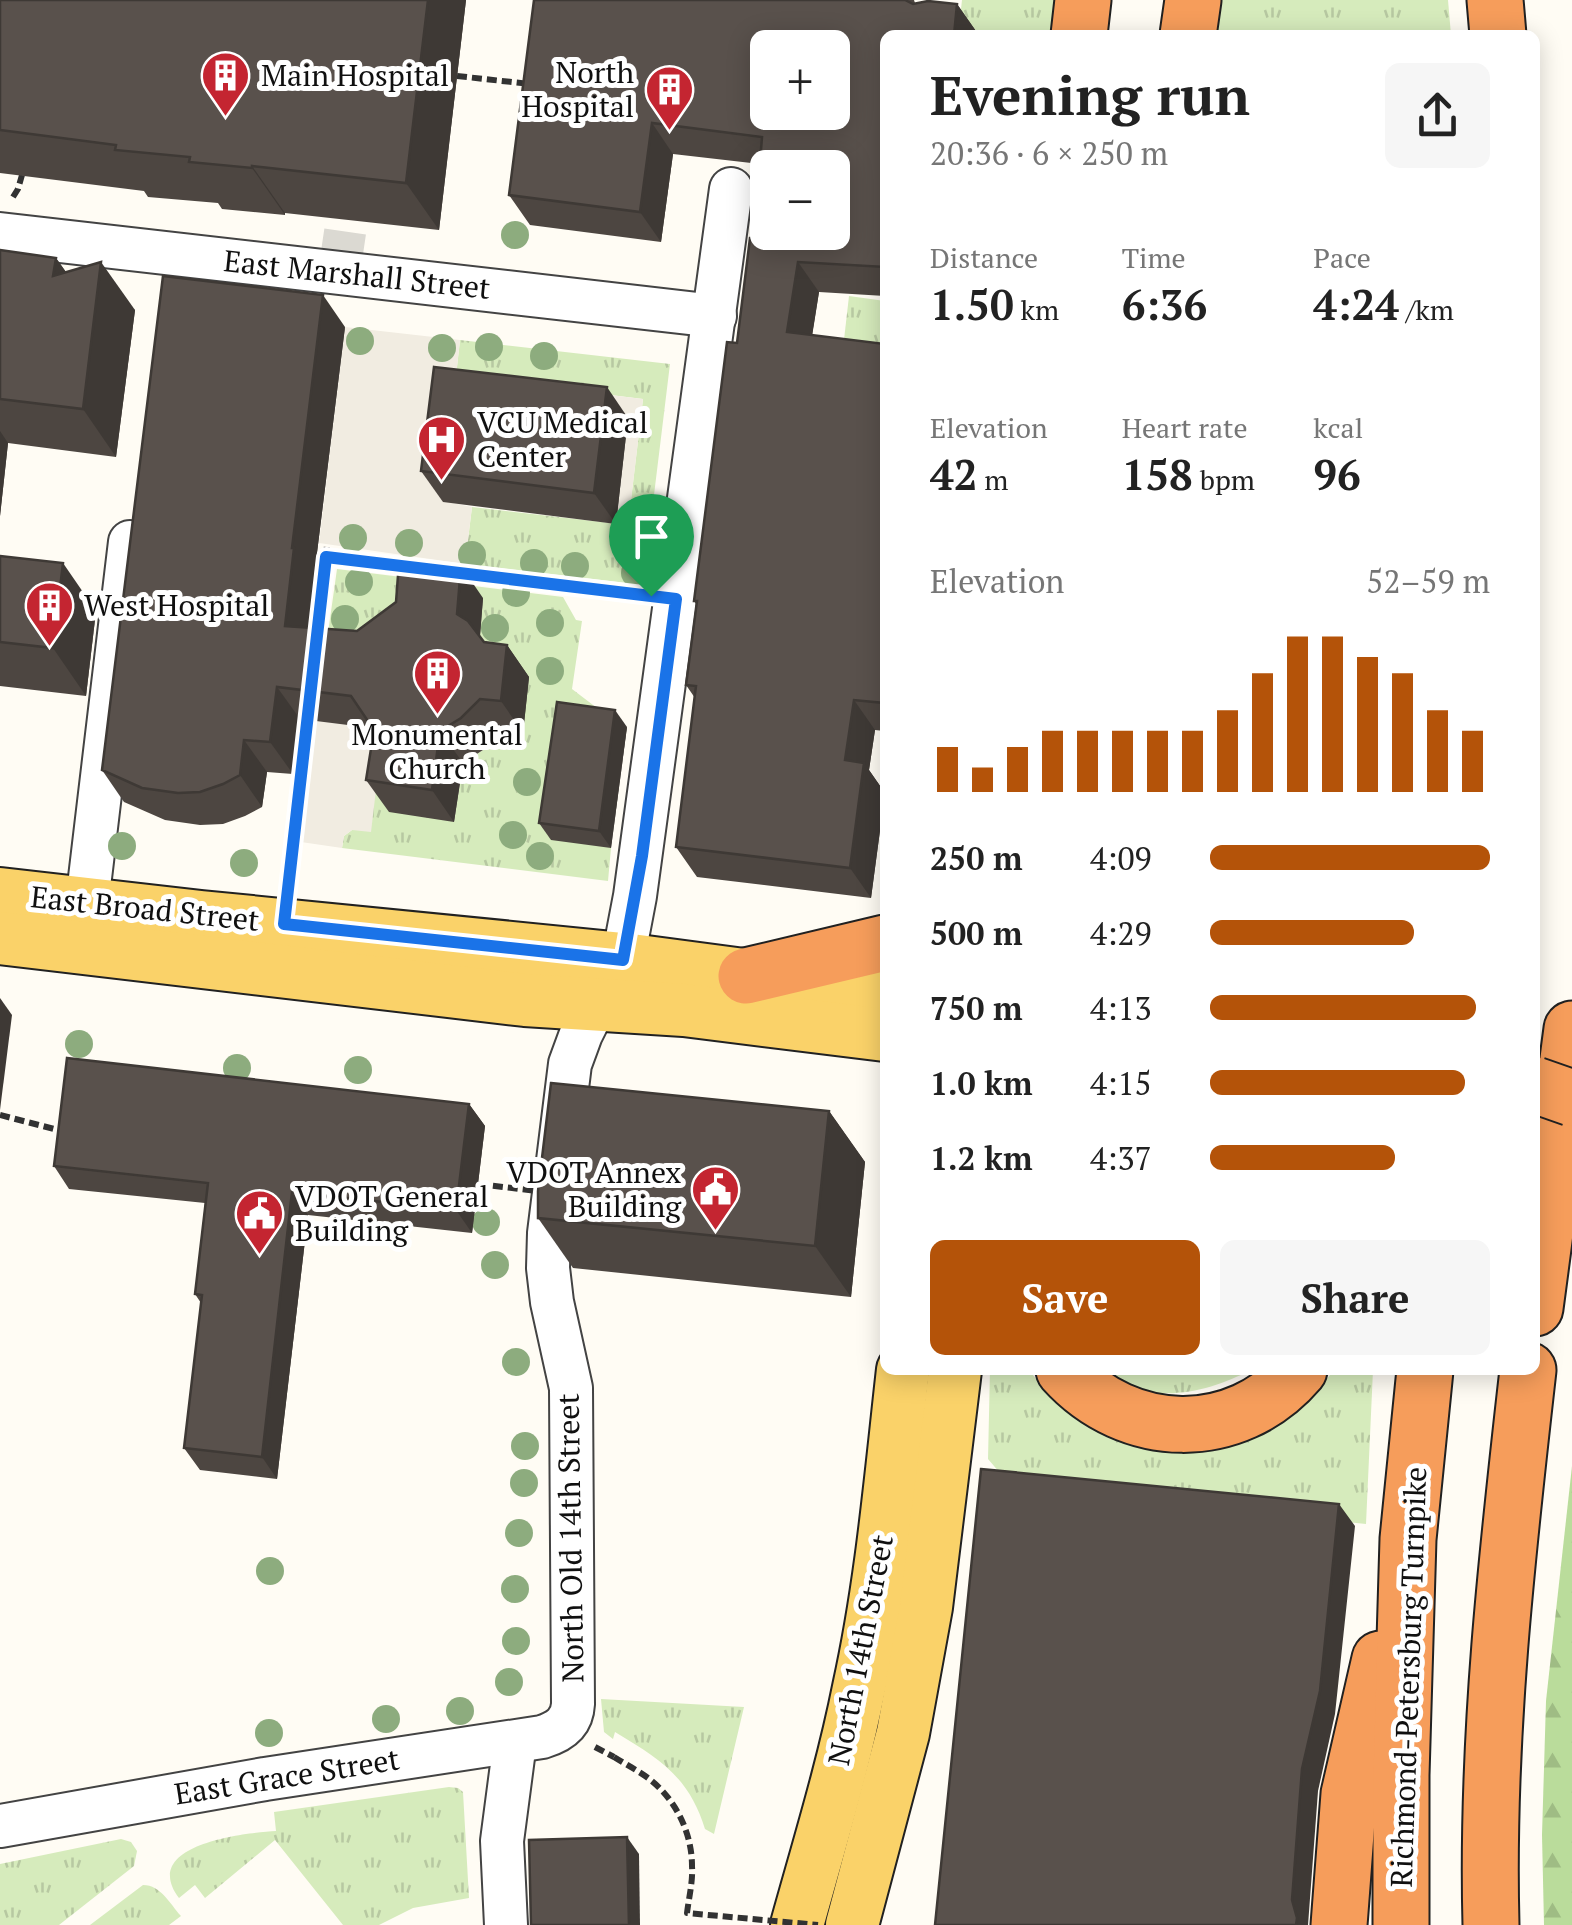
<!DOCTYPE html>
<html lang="en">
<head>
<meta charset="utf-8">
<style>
  :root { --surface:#fff; --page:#f6f6f6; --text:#222; --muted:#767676; --accent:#b45309 }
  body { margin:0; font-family:"PT Serif",serif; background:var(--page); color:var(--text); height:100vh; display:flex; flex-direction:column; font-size:38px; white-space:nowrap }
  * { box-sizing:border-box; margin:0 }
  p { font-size:32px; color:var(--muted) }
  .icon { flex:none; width:55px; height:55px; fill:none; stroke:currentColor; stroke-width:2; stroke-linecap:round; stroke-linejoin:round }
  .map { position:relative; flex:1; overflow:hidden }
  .sheet { position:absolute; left:880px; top:30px; width:660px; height:1345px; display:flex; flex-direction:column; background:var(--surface); border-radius:15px; box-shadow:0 5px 25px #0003 }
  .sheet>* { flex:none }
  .controls { position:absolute; left:750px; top:30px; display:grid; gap:20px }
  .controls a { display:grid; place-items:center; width:100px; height:100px; border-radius:15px; background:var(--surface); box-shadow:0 5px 25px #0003; font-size:50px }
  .pin { position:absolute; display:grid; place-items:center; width:85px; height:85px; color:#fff; margin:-102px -42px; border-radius:50% 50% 50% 0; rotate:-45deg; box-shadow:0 0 10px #0007 }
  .pin .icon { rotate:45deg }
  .round { display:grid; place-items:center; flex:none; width:105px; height:105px; border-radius:15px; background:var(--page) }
  .overview { display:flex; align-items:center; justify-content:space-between; height:170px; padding:0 50px }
  h1 { font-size:55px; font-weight:700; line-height:75px }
  .stats { display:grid; grid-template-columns:repeat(3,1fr); gap:15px; height:170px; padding:10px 50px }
  .stats div { display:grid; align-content:center }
  .stats b { font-size:42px; font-weight:700 }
  .stats small { font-size:28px; font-weight:400 }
  .stats p { font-size:28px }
  .chart { height:280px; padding:20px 50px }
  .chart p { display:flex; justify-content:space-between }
  .chart svg { width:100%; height:180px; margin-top:10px; stroke:var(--accent); stroke-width:6 }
  .action { display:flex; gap:20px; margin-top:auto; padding:20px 50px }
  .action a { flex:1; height:115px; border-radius:15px; background:var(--accent); color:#fff; font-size:40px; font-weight:700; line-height:115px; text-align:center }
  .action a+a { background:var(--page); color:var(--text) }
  ul { padding:0 50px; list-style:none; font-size:32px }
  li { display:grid; grid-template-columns:160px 120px 1fr; align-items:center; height:75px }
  li i { height:25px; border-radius:12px; background:var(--accent) }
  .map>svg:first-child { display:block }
  .grass { fill:url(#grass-tufts) }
  .forest { fill:url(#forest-firs) }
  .plaza { fill:#f1ece1 }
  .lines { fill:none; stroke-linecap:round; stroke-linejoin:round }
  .minor-tunnel { stroke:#dbd9d2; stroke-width:42; stroke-dasharray:42 21; stroke-linecap:butt }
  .minor-casing { stroke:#434343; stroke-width:46 }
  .major-casing { stroke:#212121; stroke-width:56 }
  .highway-casing { stroke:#212121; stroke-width:59 }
  .path { stroke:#323232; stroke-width:6; stroke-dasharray:10 5; stroke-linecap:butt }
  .minor { stroke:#fff; stroke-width:42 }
  .major { stroke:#fad269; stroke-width:52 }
  .highway { stroke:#f69d5b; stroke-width:55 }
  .highway-bridge-casing { stroke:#212121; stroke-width:59; stroke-linecap:butt }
  .path-bridge { stroke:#323232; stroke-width:6; stroke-dasharray:10 5; stroke-linecap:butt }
  .highway-bridge { stroke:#f69d5b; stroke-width:55 }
  .tree { fill:#8dac7e }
  .wall { fill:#4d4641 }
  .shaded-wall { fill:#3e3935 }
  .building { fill:#59514c; stroke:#3e3935; stroke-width:2.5; fill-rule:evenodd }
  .route-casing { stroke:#fff; stroke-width:20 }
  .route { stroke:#1a73e8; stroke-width:12 }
  .labels { text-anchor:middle; stroke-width:10; stroke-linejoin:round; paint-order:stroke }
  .poi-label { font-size:30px; fill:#101010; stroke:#fff; text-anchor:start }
  .street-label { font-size:30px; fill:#101010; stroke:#fff }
</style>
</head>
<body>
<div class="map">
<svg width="1572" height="1925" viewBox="0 0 1572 1925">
  <defs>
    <pattern id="grass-tufts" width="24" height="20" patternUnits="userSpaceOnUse" patternTransform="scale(2.5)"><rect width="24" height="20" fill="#d6ebbc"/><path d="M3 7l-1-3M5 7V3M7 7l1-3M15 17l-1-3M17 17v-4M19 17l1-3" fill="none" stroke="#b7c8a1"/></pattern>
    <pattern id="forest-firs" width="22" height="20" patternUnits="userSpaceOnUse" patternTransform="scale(2.5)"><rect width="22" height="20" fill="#badc9b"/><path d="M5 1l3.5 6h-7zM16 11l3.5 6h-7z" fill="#9fbc84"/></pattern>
  </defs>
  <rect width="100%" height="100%" fill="#fffcf4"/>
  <g class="grass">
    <path d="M 962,0 L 1057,0 L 1052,35 L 980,35 L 979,33 L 963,31 L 959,27 Z"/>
    <path d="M 1220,0 L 1448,0 L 1451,35 L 1215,35 Z"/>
    <path d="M 849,296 L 885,301 L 885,372 L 841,366 Z"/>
    <path d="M 460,340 L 670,364 L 643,585 L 465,564 L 472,507 L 628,525 L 643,399 L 456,376 Z"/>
    <path d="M 337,569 L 563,597 L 576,620 L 582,621 L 572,689 L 597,708 L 611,848 L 608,881 L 342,848 L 344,836 L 352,830 L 378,773 L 454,822 L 463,763 L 483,750 L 502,731 L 318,704 Z"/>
    <path d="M 990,1370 L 1029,1370 L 1050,1397 L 1080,1420 L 1114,1437 L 1250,1438 L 1276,1426 L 1306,1405 L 1334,1370 L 1373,1370 L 1366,1524 L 1012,1487 L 988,1459 Z"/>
    <path d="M 1104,1370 L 1251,1370 C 1216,1388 1171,1402 1132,1387 C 1123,1383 1113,1375 1104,1370 Z"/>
    <path d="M 601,1699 L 744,1707 L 714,1834 L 705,1829 C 689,1777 660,1759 615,1732 L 613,1739 L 604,1732 Z"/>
    <path d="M 449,1787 L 458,1788 L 463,1792 L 469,1898 L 413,1908 L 379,1925 L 343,1925 L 275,1840 L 205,1898 L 195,1885 L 179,1898 C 139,1845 243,1833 276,1831 L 274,1812 Z"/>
    <path d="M 121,1839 L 131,1842 L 137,1851 L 134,1866 L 59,1925 L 0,1925 L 0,1864 Z"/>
    <path d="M 143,1885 C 161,1885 170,1904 181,1916 L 169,1925 L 90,1925 Z"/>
  </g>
  <path class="forest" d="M 1572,1466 L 1572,1925 L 1544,1925 L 1542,1835 L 1546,1701 Z"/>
  <g class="plaza">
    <path d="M 345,327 L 460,340 L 456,376 L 643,399 L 628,526 L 616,524 L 628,418 L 443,501 L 472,507 L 465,564 L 319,543 Z"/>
    <path d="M 318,704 L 348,725 L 373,728 L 396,762 L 378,773 L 371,832 L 352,830 L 344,836 L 342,848 L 301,842 Z"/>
  </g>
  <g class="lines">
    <path class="minor-tunnel" d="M 339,273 L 355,165"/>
    <defs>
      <g id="minor">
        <path d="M 0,234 L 715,316"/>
        <path d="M 87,903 L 130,542"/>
        <path d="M 0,1826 L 265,1779 L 542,1737 C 559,1732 572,1723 573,1704 L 571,1388 L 552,1302 L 548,1268 L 549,1233 L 570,1064 L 581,1034 L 596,1004 L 623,959 L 635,896 L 731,189"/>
        <path d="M 506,1925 L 502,1841 L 515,1742"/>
      </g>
      <g id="major">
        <path d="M 0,894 L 201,917 L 623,959 L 885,994"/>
        <path d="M 0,938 L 525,1000 L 684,1010 L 885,1035"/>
        <path d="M 797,1925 C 819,1846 843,1768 859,1688 C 882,1584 891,1476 903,1370"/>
        <path d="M 852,1925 L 903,1733 L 926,1607 L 955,1370"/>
      </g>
      <g id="highway">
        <path d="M 1495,0 L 1498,35"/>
        <path d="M 1079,35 L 1083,0"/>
        <path d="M 1188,35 L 1193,0"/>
        <path d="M 746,976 L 885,943"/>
        <path d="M 1535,1308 L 1572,1029"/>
        <path d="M 1064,1370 C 1128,1441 1236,1444 1299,1370"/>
        <path d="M 1339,1925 L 1349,1794 L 1380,1659"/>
        <path d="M 1401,1925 L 1401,1775 L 1408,1539 L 1425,1370"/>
        <path d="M 1491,1925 C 1486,1740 1507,1554 1528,1370"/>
      </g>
    </defs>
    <use href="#minor" class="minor-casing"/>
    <use href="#major" class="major-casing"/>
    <use href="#highway" class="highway-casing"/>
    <g class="path">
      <path d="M 457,76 L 530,84"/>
      <path d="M 13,197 L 18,189 L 22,175"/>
      <path d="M 326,557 L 327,544"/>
      <path d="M 461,573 L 637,595"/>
      <path d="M 317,635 L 326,557 L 404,566"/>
      <path d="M 289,883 L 308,712"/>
      <path d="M 595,1747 L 614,1757"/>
    </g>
    <use href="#minor" class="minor"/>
    <use href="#major" class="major"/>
    <use href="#highway" class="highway"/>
    <defs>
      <path id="highway-bridge" d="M 1535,1085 L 1572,1098"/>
    </defs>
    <use href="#highway-bridge" class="highway-bridge-casing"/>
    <g class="path-bridge">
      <path d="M 0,1115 L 62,1131"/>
      <path d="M 478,1184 L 546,1192"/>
      <path d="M 614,1757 C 625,1764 637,1770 648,1778 C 675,1798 692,1832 692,1866 C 693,1881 689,1897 687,1913 L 818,1925"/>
    </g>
    <use href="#highway-bridge" class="highway-bridge"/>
  </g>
  <g class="tree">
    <circle cx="515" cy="235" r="14"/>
    <circle cx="360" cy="341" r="14"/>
    <circle cx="489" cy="347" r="14"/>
    <circle cx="442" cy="348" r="14"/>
    <circle cx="544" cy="356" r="14"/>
    <circle cx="353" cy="538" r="14"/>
    <circle cx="409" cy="543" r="14"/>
    <circle cx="472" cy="555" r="14"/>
    <circle cx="534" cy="563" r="14"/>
    <circle cx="575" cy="566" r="14"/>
    <circle cx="635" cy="573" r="14"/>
    <circle cx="359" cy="582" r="14"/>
    <circle cx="516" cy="593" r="14"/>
    <circle cx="345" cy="619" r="14"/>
    <circle cx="550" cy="623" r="14"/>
    <circle cx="495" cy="628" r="14"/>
    <circle cx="550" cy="671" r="14"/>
    <circle cx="527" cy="782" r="14"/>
    <circle cx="513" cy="835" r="14"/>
    <circle cx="122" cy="846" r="14"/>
    <circle cx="540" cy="856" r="14"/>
    <circle cx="244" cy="863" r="14"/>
    <circle cx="79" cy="1044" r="14"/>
    <circle cx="237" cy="1068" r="14"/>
    <circle cx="358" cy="1070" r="14"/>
    <circle cx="486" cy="1222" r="14"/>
    <circle cx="495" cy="1265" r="14"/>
    <circle cx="516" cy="1362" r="14"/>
    <circle cx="525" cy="1446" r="14"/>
    <circle cx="524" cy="1483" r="14"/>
    <circle cx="519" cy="1533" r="14"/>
    <circle cx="270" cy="1571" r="14"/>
    <circle cx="515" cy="1589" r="14"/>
    <circle cx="516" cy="1641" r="14"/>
    <circle cx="509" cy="1682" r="14"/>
    <circle cx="460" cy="1711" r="14"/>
    <circle cx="386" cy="1719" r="14"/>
    <circle cx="269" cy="1733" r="14"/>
  </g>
  <g class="wall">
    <path d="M 0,0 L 466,0 L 439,230 L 285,213 L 285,215 L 222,209 L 218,203 L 148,197 L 144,191 L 0,173 Z"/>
    <path d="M 534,0 L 914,0 L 915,3 L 957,4 L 978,34 L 885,35 L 885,296 L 819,292 L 812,335 L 885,344 L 885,731 L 875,730 L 869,770 L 885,793 L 871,898 L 697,877 L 676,847 L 695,698 L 686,685 L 696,604 L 694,601 L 754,238 L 760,164 L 673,154 L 661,242 L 530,225 L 509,195 Z"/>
    <path d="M 0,250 L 56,258 L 66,272 L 135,310 L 116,457 L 8,443 L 0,516 Z"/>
    <path d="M 345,327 L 314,577 L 317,580 L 311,628 L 357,631 L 483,598 L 480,637 L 484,642 L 507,645 L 529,677 L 523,733 L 502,731 L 483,750 L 463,763 L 454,822 L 389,812 L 366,780 L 374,730 L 372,728 L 300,719 L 293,774 L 267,772 L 262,807 L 245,816 L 223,824 L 200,825 L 165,820 L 124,802 L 102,770 Z"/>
    <path d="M 628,418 L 616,524 L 443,502 L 421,471 Z"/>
    <path d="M 0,556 L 96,611 L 86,696 L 0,686 Z"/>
    <path d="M 627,727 L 611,848 L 551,840 L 539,823 Z"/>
    <path d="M 469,1104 L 485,1126 L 472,1233 L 308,1215 L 277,1479 L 200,1470 L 184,1448 L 201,1303 L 195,1294 L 205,1203 L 69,1189 L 54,1166 Z"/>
    <path d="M 829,1111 L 865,1162 L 851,1297 L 573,1268 L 538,1218 Z"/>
  </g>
  <g class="shaded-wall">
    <path d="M 428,0 L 466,0 L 439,230 L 406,183 Z"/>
    <path d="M 957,4 L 978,34 L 978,35 L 954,35 Z"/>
    <path d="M 652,123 L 673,154 L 661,242 L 640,212 Z"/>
    <path d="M 252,166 L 285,213 L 285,215 L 252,168 Z"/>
    <path d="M 56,258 L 89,305 L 53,276 Z"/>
    <path d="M 101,262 L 135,310 L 116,457 L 83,409 Z"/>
    <path d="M 798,262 L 819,292 L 808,362 L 787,332 Z"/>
    <path d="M 323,295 L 345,327 L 314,577 L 317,580 L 307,658 L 285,626 L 292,548 Z"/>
    <path d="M 607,387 L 628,418 L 616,524 L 594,493 Z"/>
    <path d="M 0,431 L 8,443 L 0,516 Z"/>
    <path d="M 63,563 L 96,611 L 86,696 L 53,648 Z"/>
    <path d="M 461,566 L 483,598 L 479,646 L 457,614 Z"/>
    <path d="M 507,645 L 529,677 L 523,733 L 501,701 Z"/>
    <path d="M 277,687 L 300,719 L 293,774 L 270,742 Z"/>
    <path d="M 854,700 L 875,730 L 869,770 L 885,793 L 871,898 L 850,868 L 845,760 Z"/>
    <path d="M 615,710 L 627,727 L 611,848 L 599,831 Z"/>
    <path d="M 440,731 L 463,763 L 454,822 L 432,790 Z"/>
    <path d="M 244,740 L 267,772 L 262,807 L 240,775 Z"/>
    <path d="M 0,998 L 12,1015 L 0,1110 Z"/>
    <path d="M 469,1104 L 485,1126 L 472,1233 L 456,1210 Z"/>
    <path d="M 829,1111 L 865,1162 L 851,1297 L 815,1246 Z"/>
    <path d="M 292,1192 L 308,1215 L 277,1479 L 262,1457 Z"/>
    <path d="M 1339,1504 L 1355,1526 L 1335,1714 L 1318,1791 L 1308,1925 L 1296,1925 L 1292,1900 L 1302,1769 Z"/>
    <path d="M 627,1837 L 639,1854 L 640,1925 L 629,1925 Z"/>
  </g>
  <g class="building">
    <path d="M 0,0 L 428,0 L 406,183 L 252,166 L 252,168 L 189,162 L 190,157 L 115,150 L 116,145 L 0,130 Z"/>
    <path d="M 534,0 L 905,0 L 913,4 L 928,1 L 957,4 L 954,35 L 885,35 L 885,267 L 798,262 L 787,332 L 885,344 L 885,703 L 854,700 L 845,760 L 864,763 L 850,868 L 676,847 L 696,686 L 686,685 L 697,601 L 694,601 L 727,342 L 737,343 L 750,238 L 754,238 L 762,137 L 652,123 L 640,212 L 509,195 ZM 768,48 L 832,48 L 832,112 L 768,112 ZM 768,168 L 832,168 L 832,232 L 768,232 Z"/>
    <path d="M 0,250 L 56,258 L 53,276 L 101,262 L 83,409 L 0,399 Z"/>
    <path d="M 163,276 L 323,295 L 292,548 L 294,548 L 285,626 L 357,631 L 396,602 L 399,562 L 461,566 L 457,614 L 468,621 L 484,642 L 507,645 L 501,701 L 480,699 L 461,718 L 440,731 L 432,790 L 366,780 L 374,730 L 351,696 L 277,687 L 270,742 L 244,740 L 240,775 L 223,784 L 200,792 L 178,793 L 142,788 L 102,770 Z"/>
    <path d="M 434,367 L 607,387 L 594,493 L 421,471 Z"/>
    <path d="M 0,556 L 63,563 L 53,648 L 0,642 Z"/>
    <path d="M 557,702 L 615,710 L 599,831 L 539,823 Z"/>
    <path d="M 67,1058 L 469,1104 L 456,1210 L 292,1192 L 262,1457 L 184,1448 L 202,1295 L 195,1294 L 208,1183 L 54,1166 Z"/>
    <path d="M 551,1083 L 829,1111 L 815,1246 L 538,1218 L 538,1191 Z"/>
    <path d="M 981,1469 L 1339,1504 L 1320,1691 L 1302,1769 L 1292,1900 L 1297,1918 L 1296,1925 L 935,1925 Z"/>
    <path d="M 627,1837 L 629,1925 L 531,1925 L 529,1840 Z"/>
  </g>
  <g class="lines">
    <defs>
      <path id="route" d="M 326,557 L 676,599 L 642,856 L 623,960 L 284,924 Z"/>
    </defs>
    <use href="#route" class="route-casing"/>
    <use href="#route" class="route"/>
  </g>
  <defs>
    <symbol id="building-pin" viewBox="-11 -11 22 30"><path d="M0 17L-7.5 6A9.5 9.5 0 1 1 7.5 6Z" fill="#c42531" stroke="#fff"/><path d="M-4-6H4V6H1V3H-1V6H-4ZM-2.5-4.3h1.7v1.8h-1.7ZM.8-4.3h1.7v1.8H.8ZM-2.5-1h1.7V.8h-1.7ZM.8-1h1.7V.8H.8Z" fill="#fff"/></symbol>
    <symbol id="hospital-pin" viewBox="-11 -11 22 30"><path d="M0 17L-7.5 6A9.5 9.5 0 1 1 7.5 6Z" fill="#c42531" stroke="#fff"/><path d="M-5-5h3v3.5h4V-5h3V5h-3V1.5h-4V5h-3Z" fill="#fff"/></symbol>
    <symbol id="civic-pin" viewBox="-11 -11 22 30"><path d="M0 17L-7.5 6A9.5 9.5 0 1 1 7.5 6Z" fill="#c42531" stroke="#fff"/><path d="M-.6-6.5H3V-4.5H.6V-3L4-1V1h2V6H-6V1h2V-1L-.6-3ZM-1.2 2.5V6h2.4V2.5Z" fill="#fff"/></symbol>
  </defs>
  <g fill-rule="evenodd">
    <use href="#building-pin" x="198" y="48" width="55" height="75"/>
    <use href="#building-pin" x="642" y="62" width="55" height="75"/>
    <use href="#hospital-pin" x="414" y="412" width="55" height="75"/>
    <use href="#building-pin" x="22" y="578" width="55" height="75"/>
    <use href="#building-pin" x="410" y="646" width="55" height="75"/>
    <use href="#civic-pin" x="688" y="1162" width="55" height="75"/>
    <use href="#civic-pin" x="232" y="1186" width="55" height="75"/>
  </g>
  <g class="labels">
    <g class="poi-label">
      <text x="634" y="83" text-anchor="end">North<tspan x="634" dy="34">Hospital</tspan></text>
      <text x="261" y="86">Main Hospital</text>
      <text x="477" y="433">VCU Medical<tspan x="477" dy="34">Center</tspan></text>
      <text x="84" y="616">West Hospital</text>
      <text x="437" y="745" text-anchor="middle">Monumental<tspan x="437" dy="34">Church</tspan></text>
      <text x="681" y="1183" text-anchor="end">VDOT Annex<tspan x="681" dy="34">Building</tspan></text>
      <text x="295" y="1207">VDOT General<tspan x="295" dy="34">Building</tspan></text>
    </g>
    <g class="street-label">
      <text transform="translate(357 275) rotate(6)" y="10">East Marshall Street</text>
      <text transform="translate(145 909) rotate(6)" y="10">East Broad Street</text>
      <text transform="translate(571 1538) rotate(-91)" y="10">North Old 14th Street</text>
      <text transform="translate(861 1650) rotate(-79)" y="10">North 14th Street</text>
      <text transform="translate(1409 1677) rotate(-88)" y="10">Richmond-Petersburg Turnpike</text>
      <text transform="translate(287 1777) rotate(-9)" y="10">East Grace Street</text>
    </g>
  </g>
</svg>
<div class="controls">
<a>+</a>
<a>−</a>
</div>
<div class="pin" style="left:651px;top:596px;background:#1e9e55"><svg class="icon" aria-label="arrive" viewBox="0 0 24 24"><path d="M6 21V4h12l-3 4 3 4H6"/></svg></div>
<section class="sheet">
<div class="overview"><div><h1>Evening run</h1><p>20:36 · 6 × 250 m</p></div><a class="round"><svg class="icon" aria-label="share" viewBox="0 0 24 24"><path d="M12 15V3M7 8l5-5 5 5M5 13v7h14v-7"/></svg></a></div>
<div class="stats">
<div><p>Distance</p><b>1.50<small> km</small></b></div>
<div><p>Time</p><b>6:36</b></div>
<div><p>Pace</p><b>4:24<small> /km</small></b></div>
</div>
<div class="stats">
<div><p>Elevation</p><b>42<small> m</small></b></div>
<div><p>Heart rate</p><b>158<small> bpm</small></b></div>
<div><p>kcal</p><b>96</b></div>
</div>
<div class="chart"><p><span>Elevation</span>52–59 m</p>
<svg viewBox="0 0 160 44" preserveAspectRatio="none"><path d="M5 44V33M15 44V38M25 44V33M35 44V29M45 44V29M55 44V29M65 44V29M75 44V29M85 44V24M95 44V15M105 44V6M115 44V6M125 44V11M135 44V15M145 44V24M155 44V29"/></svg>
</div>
<ul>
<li><b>250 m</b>4:09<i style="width:100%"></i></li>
<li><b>500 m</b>4:29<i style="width:73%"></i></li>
<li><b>750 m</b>4:13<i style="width:95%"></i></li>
<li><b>1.0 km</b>4:15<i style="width:91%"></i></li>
<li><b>1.2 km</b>4:37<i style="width:66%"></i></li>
</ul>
<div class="action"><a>Save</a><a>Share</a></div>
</section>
</div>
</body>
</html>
